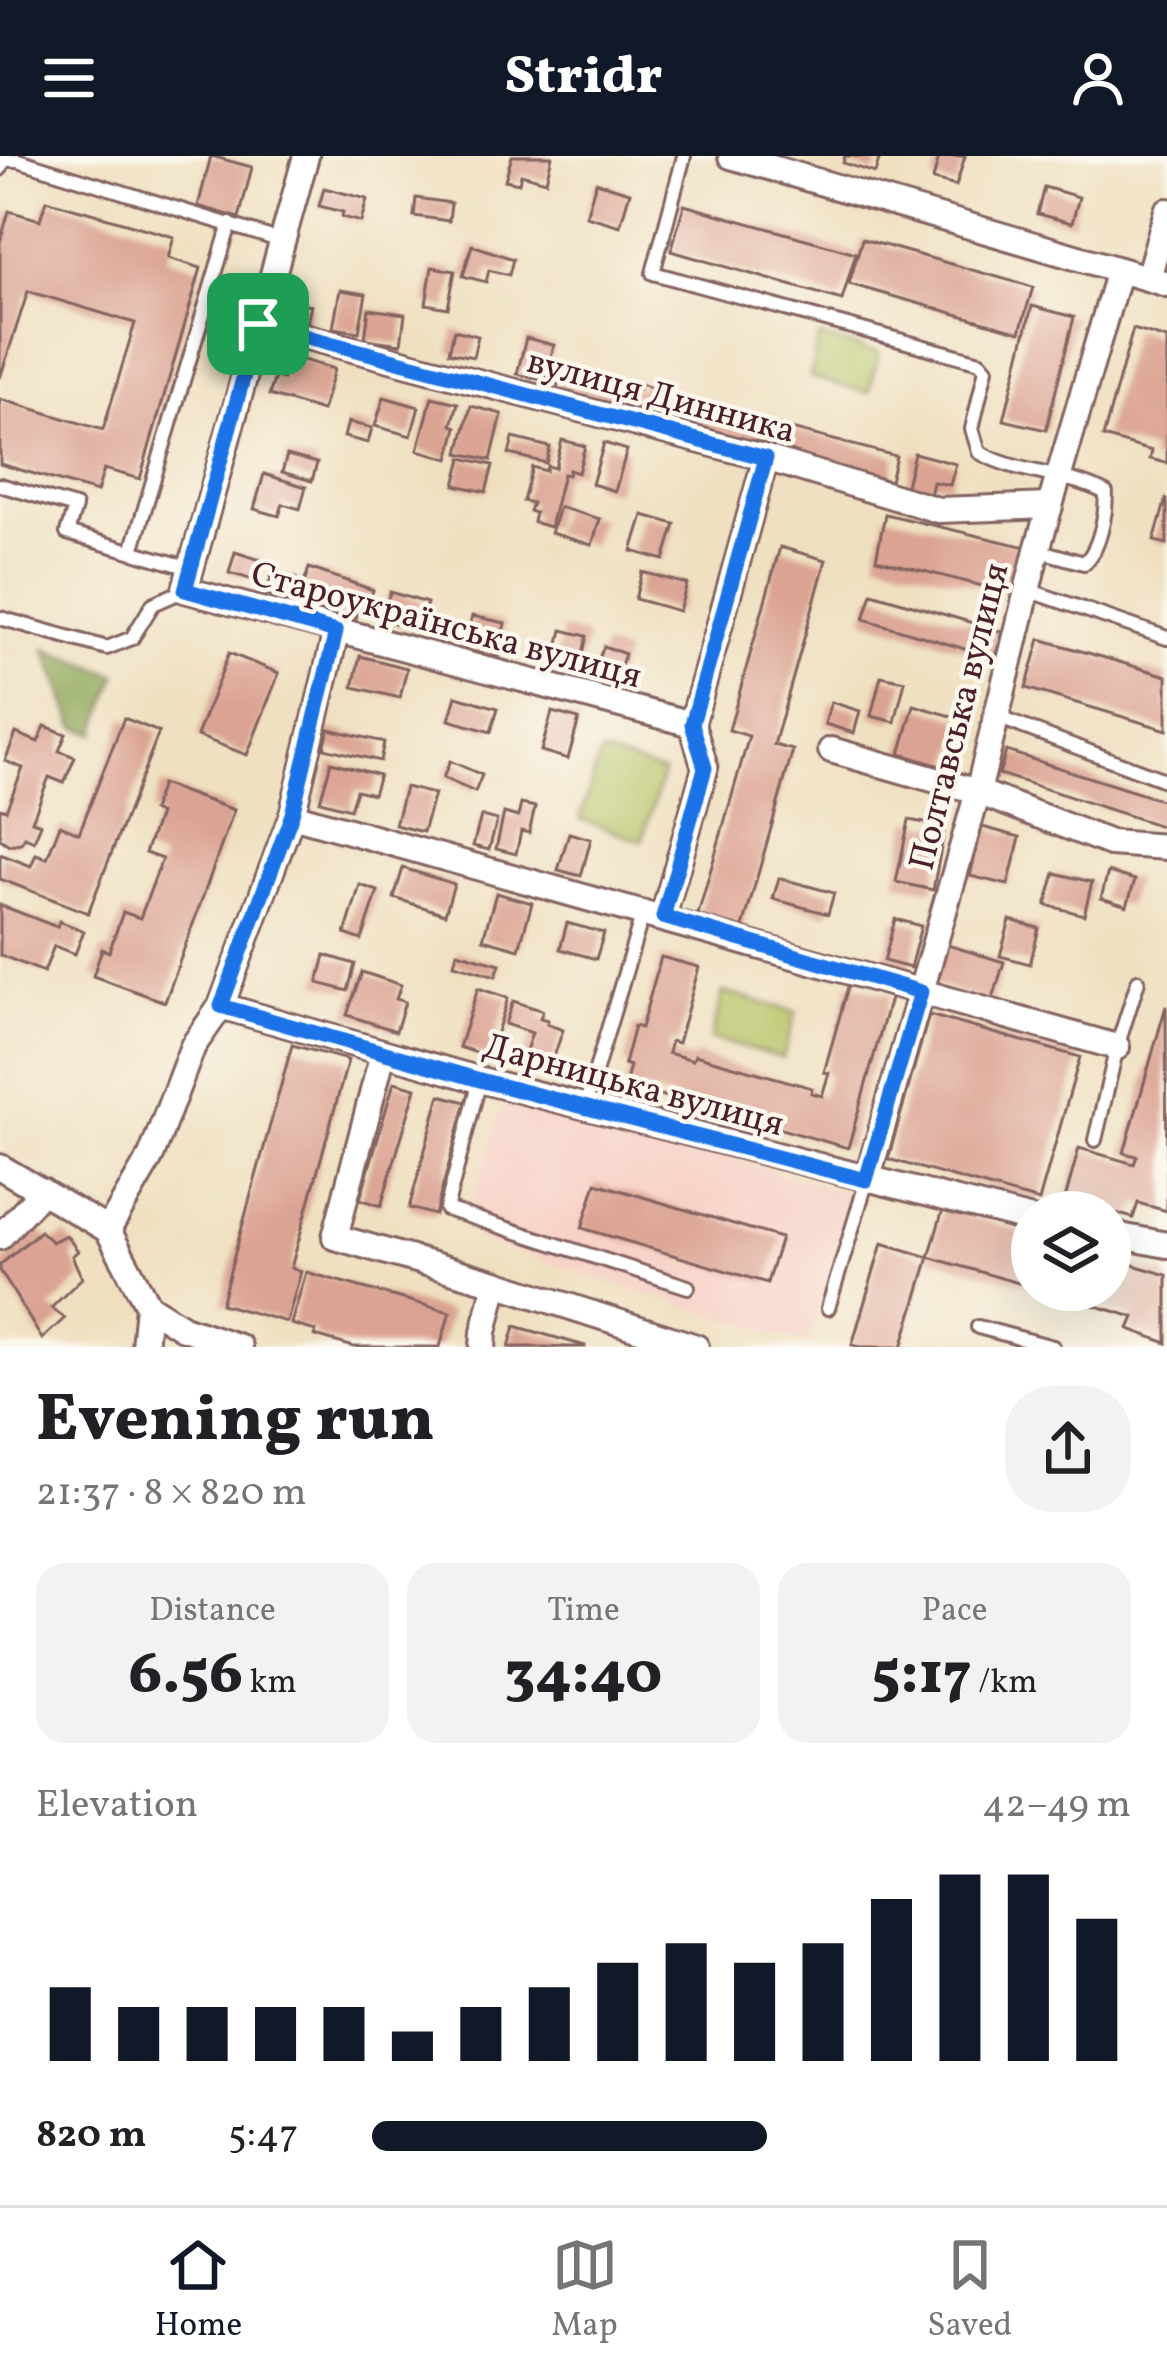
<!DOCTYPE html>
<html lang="en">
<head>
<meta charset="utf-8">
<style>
  :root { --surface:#fff; --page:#f2f2f2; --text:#202124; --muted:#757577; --line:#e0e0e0; --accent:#111827 }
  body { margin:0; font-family:Vollkorn,serif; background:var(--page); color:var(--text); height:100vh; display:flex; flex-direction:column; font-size:45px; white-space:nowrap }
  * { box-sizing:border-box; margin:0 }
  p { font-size:39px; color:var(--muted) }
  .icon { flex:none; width:66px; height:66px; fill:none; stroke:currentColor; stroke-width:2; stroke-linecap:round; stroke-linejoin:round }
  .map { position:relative; height:1191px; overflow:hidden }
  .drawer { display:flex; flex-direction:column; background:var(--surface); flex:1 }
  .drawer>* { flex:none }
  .tools { position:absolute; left:1011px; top:1035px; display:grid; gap:24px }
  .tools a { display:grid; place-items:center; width:120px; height:120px; border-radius:50%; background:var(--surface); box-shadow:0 12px 48px #0002; font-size:60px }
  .pin { position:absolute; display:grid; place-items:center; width:102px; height:102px; color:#fff; margin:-51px; border-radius:24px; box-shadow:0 6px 18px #0006 }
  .round { display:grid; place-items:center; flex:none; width:126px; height:126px; border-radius:48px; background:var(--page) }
  .headline { display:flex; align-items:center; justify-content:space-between; height:204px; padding:0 36px }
  h1 { font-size:66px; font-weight:800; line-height:90px }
  .metrics { display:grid; grid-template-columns:repeat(3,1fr); gap:18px; height:204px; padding:12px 36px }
  .metrics div { display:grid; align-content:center; border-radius:30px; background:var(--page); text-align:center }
  .metrics b { font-size:60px; font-weight:800 }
  .metrics small { font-size:33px; font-weight:400 }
  .metrics p { font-size:33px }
  .chart { height:336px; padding:24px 36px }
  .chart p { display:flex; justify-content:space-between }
  .chart svg { width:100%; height:216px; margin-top:12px; stroke:var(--accent); stroke-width:6 }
  ul { padding:0 36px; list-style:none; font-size:39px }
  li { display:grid; grid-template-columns:192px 144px 1fr; align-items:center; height:90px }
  li i { height:30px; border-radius:15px; background:var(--accent) }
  header { display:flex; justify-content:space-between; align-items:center; height:156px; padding:0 36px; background:var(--accent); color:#fff; font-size:54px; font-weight:800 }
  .menu { display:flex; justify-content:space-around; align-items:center; height:168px; border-top:3px solid var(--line); background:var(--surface); font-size:33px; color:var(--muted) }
  .menu a { display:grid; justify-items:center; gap:6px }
  .menu .current { color:var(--accent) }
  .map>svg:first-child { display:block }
  .built { fill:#f7d1c7 }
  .green { fill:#b5c264; stroke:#807048; stroke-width:3 }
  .forest { fill:#90a85a; stroke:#6d6442; stroke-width:3 }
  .building { fill:#dba393 }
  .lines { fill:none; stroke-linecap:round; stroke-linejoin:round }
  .service-casing { stroke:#846360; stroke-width:18 }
  .minor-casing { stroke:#846360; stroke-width:30 }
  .service { stroke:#fff; stroke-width:12 }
  .minor { stroke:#fff; stroke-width:24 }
  .route-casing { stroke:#fff; stroke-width:24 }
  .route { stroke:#1a73e8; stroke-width:15 }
  .labels { text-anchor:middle; stroke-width:9; stroke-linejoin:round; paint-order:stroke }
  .street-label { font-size:36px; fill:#4a1f2b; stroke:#fbf7ec }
</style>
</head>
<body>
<header><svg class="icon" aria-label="menu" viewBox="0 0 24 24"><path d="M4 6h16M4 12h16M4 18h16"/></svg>Stridr<svg class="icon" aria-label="person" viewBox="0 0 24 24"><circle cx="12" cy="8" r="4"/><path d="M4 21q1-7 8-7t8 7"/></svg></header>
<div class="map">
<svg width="1167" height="1191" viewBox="0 0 1167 1191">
  <rect width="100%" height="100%" fill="#fbf7ec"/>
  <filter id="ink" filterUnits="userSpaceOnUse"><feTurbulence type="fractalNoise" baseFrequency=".00833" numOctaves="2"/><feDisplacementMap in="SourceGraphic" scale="24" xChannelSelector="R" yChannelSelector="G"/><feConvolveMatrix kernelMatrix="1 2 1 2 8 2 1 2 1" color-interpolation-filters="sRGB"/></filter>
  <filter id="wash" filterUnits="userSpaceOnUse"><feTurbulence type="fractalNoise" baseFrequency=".004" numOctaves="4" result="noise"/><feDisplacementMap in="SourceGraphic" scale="48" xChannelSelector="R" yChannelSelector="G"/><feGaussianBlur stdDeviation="2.7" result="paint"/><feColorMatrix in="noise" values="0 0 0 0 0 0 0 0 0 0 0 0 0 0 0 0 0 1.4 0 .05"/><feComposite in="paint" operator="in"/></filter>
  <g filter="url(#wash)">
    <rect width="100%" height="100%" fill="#efe0c1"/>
    <path class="built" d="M 506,935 L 853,1039 L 807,1188 L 477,1084 L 485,1060 L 471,1055 Z"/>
    <g class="green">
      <path d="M 819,181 L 879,197 L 869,237 L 810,221 Z"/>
      <path d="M 601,597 L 663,616 L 642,685 L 580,663 Z"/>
      <path d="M 723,836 L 796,856 L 783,902 L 711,883 Z"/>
    </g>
    <path class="forest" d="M 46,493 L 117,519 L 95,578 L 75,570 Z"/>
    <g id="blocks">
      <g class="building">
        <path d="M 211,0 L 252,11 L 239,62 L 198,50 Z"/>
        <path d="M 512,0 L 552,0 L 546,25 L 521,18 L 519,27 L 505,24 Z"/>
        <path d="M 845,0 L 880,0 L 875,17 L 843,7 Z"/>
        <path d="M 939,0 L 965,0 L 956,30 L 933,24 Z"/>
        <path d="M 596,26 L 630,36 L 620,70 L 586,60 Z"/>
        <path d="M 1044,31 L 1079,41 L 1072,67 L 1037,58 Z"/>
        <path d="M 324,32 L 367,43 L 361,66 L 342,61 L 343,56 L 319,50 Z"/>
        <path d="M 416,42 L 451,47 L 449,65 L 414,60 Z"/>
        <path d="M 46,44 L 174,81 L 168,102 L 201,112 L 140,323 L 104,313 L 97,336 L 0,308 L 0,243 L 103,274 L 135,167 L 28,135 L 0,222 L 0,86 L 9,55 L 40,64 Z"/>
        <path d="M 684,49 L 856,97 L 842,144 L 671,95 Z"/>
        <path d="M 862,83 L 1033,131 L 1020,176 L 849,128 Z"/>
        <path d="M 472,89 L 513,103 L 509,119 L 489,114 L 486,126 L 463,120 Z"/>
        <path d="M 432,111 L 455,115 L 448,152 L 426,148 Z"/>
        <path d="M 340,134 L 366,138 L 359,176 L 333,172 Z"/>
        <path d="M 285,144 L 311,149 L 306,172 L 280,167 Z"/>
        <path d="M 1032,150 L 1074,161 L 1046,274 L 1004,264 Z"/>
        <path d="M 369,153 L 405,158 L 401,188 L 365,183 Z"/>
        <path d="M 1133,173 L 1167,183 L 1167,307 L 1150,303 L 1152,295 L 1103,281 Z"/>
        <path d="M 454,174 L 478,180 L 473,201 L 449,196 Z"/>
        <path d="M 526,182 L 554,189 L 545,225 L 517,218 Z"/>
        <path d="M 289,200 L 334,213 L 322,255 L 269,239 L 275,221 L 283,223 Z"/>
        <path d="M 562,215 L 590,223 L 591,220 L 639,233 L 641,228 L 654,233 L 652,237 L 896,300 L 890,325 L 556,235 Z"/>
        <path d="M 384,241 L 419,251 L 411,280 L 375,270 Z"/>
        <path d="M 432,241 L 458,247 L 452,269 L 457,271 L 449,303 L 418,294 Z"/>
        <path d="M 471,250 L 502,258 L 491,304 L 459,297 Z"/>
        <path d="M 348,266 L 372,272 L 368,287 L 344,281 Z"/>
        <path d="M 513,282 L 550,291 L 546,307 L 509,298 Z"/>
        <path d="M 562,284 L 585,290 L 578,317 L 569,314 L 568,319 L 563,318 L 550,371 L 533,366 L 535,357 L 529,355 L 532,347 L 523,345 L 532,311 L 546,315 L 547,310 L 555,312 Z"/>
        <path d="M 604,287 L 627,294 L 615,335 L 592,328 Z"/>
        <path d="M 914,297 L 956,308 L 950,329 L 933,326 L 930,340 L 905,334 Z"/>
        <path d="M 287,299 L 317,307 L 312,325 L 282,316 Z"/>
        <path d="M 462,302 L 493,309 L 486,336 L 455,329 Z"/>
        <path d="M 264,318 L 306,331 L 300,353 L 283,348 L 279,360 L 254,353 Z"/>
        <path d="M 1166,343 L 1167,344 L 1167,388 L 1154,385 Z"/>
        <path d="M 559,351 L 600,363 L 592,389 L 551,377 Z"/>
        <path d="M 885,358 L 1026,391 L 1014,438 L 876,403 Z"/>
        <path d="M 643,359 L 675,368 L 664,404 L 632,395 Z"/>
        <path d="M 780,391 L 826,404 L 774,589 L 793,594 L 742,775 L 697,762 L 749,580 L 729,574 Z"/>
        <path d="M 235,396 L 264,405 L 257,425 L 229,417 Z"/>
        <path d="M 309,412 L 373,434 L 367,452 L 360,449 L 356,462 L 299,443 Z"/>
        <path d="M 273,415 L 296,422 L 289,445 L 266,438 Z"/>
        <path d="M 642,416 L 687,428 L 679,455 L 635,443 Z"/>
        <path d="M 390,436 L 427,447 L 424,457 L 431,459 L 426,477 L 382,463 Z"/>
        <path d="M 872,437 L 1003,476 L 995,502 L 864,463 Z"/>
        <path d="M 472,460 L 505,467 L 498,501 L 465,494 Z"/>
        <path d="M 562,474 L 587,480 L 579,515 L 554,508 Z"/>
        <path d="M 1040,483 L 1167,520 L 1167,574 L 1026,532 Z"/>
        <path d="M 604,490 L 625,498 L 613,531 L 591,522 Z"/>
        <path d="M 229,497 L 279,517 L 247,599 L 197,580 Z"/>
        <path d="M 360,500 L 407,512 L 400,542 L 353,531 Z"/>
        <path d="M 881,520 L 905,525 L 895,566 L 871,560 Z"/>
        <path d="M 456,540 L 498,552 L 491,576 L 449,564 Z"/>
        <path d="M 831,546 L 860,555 L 854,577 L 825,568 Z"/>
        <path d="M 914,549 L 965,564 L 950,613 L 900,598 Z"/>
        <path d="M 552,556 L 579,563 L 568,603 L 541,595 Z"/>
        <path d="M 124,562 L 159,576 L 88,757 L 0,723 L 0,698 L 31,710 L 36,698 L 47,702 L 60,669 L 79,677 Z"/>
        <path d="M 45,570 L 66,578 L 59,595 L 75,601 L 64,627 L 49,621 L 32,665 L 41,668 L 34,685 L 25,681 L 21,687 L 9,689 L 0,683 L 0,652 L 6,654 L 23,612 L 5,605 L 16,577 L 38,586 Z"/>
        <path d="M 329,573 L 384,586 L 380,605 L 324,592 Z"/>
        <path d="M 1006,595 L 1167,646 L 1167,672 L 999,618 Z"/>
        <path d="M 450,605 L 482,619 L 475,636 L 443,622 Z"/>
        <path d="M 331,606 L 379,619 L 373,638 L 356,634 L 350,653 L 320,645 Z"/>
        <path d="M 161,628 L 234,654 L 165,846 L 93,820 L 102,793 L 109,796 L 123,756 L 140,762 L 162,703 L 145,697 L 159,658 L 152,655 Z"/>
        <path d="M 405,631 L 434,638 L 423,676 L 395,669 Z"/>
        <path d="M 521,648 L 535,651 L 529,677 L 521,675 L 516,698 L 496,693 L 504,657 L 518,661 Z"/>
        <path d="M 481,660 L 497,664 L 489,694 L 473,690 Z"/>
        <path d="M 909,664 L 945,671 L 933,734 L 896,726 Z"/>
        <path d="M 982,671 L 1020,681 L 1008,729 L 970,720 Z"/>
        <path d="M 569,677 L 591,683 L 581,720 L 558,714 Z"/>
        <path d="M 403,712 L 454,728 L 445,758 L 394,742 Z"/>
        <path d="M 1108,716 L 1135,724 L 1127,750 L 1101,742 Z"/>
        <path d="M 1055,717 L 1092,726 L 1084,759 L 1046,749 Z"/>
        <path d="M 779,722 L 834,737 L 828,758 L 773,743 Z"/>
        <path d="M 360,729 L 378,735 L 362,784 L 345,778 Z"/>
        <path d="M 496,737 L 532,747 L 519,793 L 483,783 Z"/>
        <path d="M 0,749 L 57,771 L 59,765 L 84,775 L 75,798 L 54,790 L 44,816 L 0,799 Z"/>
        <path d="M 895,763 L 921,770 L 910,812 L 884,805 Z"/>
        <path d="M 1010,764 L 1039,772 L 1030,808 L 1000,800 Z"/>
        <path d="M 567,767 L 604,777 L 596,803 L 560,793 Z"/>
        <path d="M 944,788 L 1004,806 L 992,846 L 932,828 Z"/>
        <path d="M 457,796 L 500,808 L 496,820 L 454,808 Z"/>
        <path d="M 325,799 L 355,808 L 348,835 L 318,827 Z"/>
        <path d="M 661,801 L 699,811 L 678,887 L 671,885 L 668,897 L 693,904 L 695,899 L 812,932 L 811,937 L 822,940 L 829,917 L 824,916 L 849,827 L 891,839 L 848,992 L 625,929 L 630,910 L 624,908 L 634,870 L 641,872 Z"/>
        <path d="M 362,816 L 401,829 L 396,843 L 405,846 L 396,875 L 347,859 Z"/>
        <path d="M 478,832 L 508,842 L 489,901 L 459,891 Z"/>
        <path d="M 513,845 L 543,855 L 540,862 L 548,864 L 547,868 L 563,874 L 548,918 L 521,909 L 532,877 L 505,868 Z"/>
        <path d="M 1166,850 L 1167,1055 L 1138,1047 L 1133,1062 L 1065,1043 L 1079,992 L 1134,1008 L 1137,1000 L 1124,997 Z"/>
        <path d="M 929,859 L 1080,901 L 1039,1045 L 888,1003 Z"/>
        <path d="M 292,889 L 348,904 L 291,1112 L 301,1115 L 287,1166 L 221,1148 Z"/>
        <path d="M 394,926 L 416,932 L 381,1050 L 360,1043 Z"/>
        <path d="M 440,939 L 466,946 L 435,1059 L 409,1052 Z"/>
        <path d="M 596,1027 L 781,1082 L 767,1127 L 582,1072 Z"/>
        <path d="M 943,1053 L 1032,1079 L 1032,1131 L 929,1101 Z"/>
        <path d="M 40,1075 L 52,1086 L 66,1079 L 78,1095 L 72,1100 L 82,1122 L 51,1152 L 65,1162 L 42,1183 L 0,1114 L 0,1109 Z"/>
        <path d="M 882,1087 L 929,1101 L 902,1191 L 861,1191 L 852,1189 Z"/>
        <path d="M 1110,1102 L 1167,1119 L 1167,1187 L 1129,1173 L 1134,1161 L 1045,1135 L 1110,1134 Z"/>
        <path d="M 306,1116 L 450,1156 L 440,1191 L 354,1191 L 315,1180 L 316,1175 L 291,1168 Z"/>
        <path d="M 515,1170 L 585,1190 L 585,1191 L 509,1191 Z"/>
      </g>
    </g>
  </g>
  <g filter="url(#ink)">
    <use href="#blocks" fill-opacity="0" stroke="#846360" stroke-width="3"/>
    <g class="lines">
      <defs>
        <g id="service">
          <path d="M 684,0 L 653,117 L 980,206 L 986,213 L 972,273 L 979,296 C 1019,319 1065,316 1106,337 C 1106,357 1100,394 1084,407 L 1037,394"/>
          <path d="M 0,13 L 4,4 L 18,4 L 282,85"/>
          <path d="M 0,329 L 75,351 L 67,377 L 190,412"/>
          <path d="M 132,395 L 230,68"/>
          <path d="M 1028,434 L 1167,482"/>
          <path d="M 0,462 L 107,492 L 132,482 L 153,448 L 185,434"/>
          <path d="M 997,561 L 1167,625"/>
          <path d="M 480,924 L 446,1053 L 688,1131"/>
          <path d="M 585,950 L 643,757"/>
          <path d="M 1095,984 L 1117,891 L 1138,825"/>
          <path d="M 828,1152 L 867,1024"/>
          <path d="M 978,1171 L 1053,1191"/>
        </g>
        <g id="minor">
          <path d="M 306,0 L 185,434 L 692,568"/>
          <path d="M 731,0 L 1167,128"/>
          <path d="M 1148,122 L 1167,55"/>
          <path d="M 258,168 L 766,302 L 938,354 L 1050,350"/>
          <path d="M 831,594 L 978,636 L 1110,687 L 1167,691"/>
          <path d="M 292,659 L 1117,891"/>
          <path d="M 663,761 L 705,612 L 692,568 L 766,302"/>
          <path d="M 221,850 L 480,924 L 1032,1064"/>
          <path d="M 383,897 L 335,1081 L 496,1127 L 696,1191"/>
          <path d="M 0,1011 L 108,1074"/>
          <path d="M 867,1024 L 978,636 L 1037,394 L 1119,114"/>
          <path d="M 108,1074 L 151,1000 L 193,890 L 221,850 L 292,659 L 336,476"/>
          <path d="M 108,1074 L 148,1150 L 144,1191"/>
          <path d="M 1110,1078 L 1167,1089"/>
          <path d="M 0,1081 L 42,1035"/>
          <path d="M 148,1150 L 183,1172 L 239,1191"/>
          <path d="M 483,1191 L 484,1176 L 496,1127"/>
        </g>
      </defs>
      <use href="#service" class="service-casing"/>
      <use href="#minor" class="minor-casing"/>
      <use href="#service" class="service"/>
      <use href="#minor" class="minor"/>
    </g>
  </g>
  <g class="lines" filter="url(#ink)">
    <defs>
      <path id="route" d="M 258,168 L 766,302 L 692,568 L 705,612 L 663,761 L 921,836 L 866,1024 L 480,924 L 221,850 L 292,658 L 336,476 L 185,434 Z"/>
    </defs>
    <use href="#route" class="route-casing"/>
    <use href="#route" class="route"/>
  </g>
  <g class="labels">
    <g class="street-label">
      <text transform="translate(662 238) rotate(15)" y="13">вулиця Динника</text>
      <text transform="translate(447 467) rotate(15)" y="13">Староукраїнська вулиця</text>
      <text transform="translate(957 560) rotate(-76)" y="13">Полтавська вулиця</text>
      <text transform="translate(634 927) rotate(15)" y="13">Дарницька вулиця</text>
    </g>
  </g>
</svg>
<div class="tools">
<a><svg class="icon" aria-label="layers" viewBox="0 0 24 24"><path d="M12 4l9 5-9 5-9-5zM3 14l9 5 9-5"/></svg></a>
</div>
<div class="pin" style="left:258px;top:168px;background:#1e9e55"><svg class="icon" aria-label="arrive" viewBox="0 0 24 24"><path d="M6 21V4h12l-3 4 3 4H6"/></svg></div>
</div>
<section class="drawer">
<div class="headline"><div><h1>Evening run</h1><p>21:37 · 8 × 820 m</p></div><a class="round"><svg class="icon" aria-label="share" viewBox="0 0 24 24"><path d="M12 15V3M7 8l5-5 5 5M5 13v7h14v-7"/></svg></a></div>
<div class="metrics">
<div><p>Distance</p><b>6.56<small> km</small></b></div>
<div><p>Time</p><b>34:40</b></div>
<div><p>Pace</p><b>5:17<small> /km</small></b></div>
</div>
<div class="chart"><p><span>Elevation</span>42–49 m</p>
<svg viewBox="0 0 160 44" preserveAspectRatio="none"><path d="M5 44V29M15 44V33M25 44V33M35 44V33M45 44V33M55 44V38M65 44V33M75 44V29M85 44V24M95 44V20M105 44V24M115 44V20M125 44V11M135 44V6M145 44V6M155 44V15"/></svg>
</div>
<ul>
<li><b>820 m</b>5:47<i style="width:52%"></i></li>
</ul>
</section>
<nav class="menu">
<a class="current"><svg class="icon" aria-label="home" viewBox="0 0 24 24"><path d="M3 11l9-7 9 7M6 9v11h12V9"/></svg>Home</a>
<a><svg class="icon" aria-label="map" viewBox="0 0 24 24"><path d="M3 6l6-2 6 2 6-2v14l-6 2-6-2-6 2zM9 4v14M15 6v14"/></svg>Map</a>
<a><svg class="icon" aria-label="saved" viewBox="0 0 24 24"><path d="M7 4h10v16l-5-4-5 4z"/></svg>Saved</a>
</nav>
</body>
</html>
